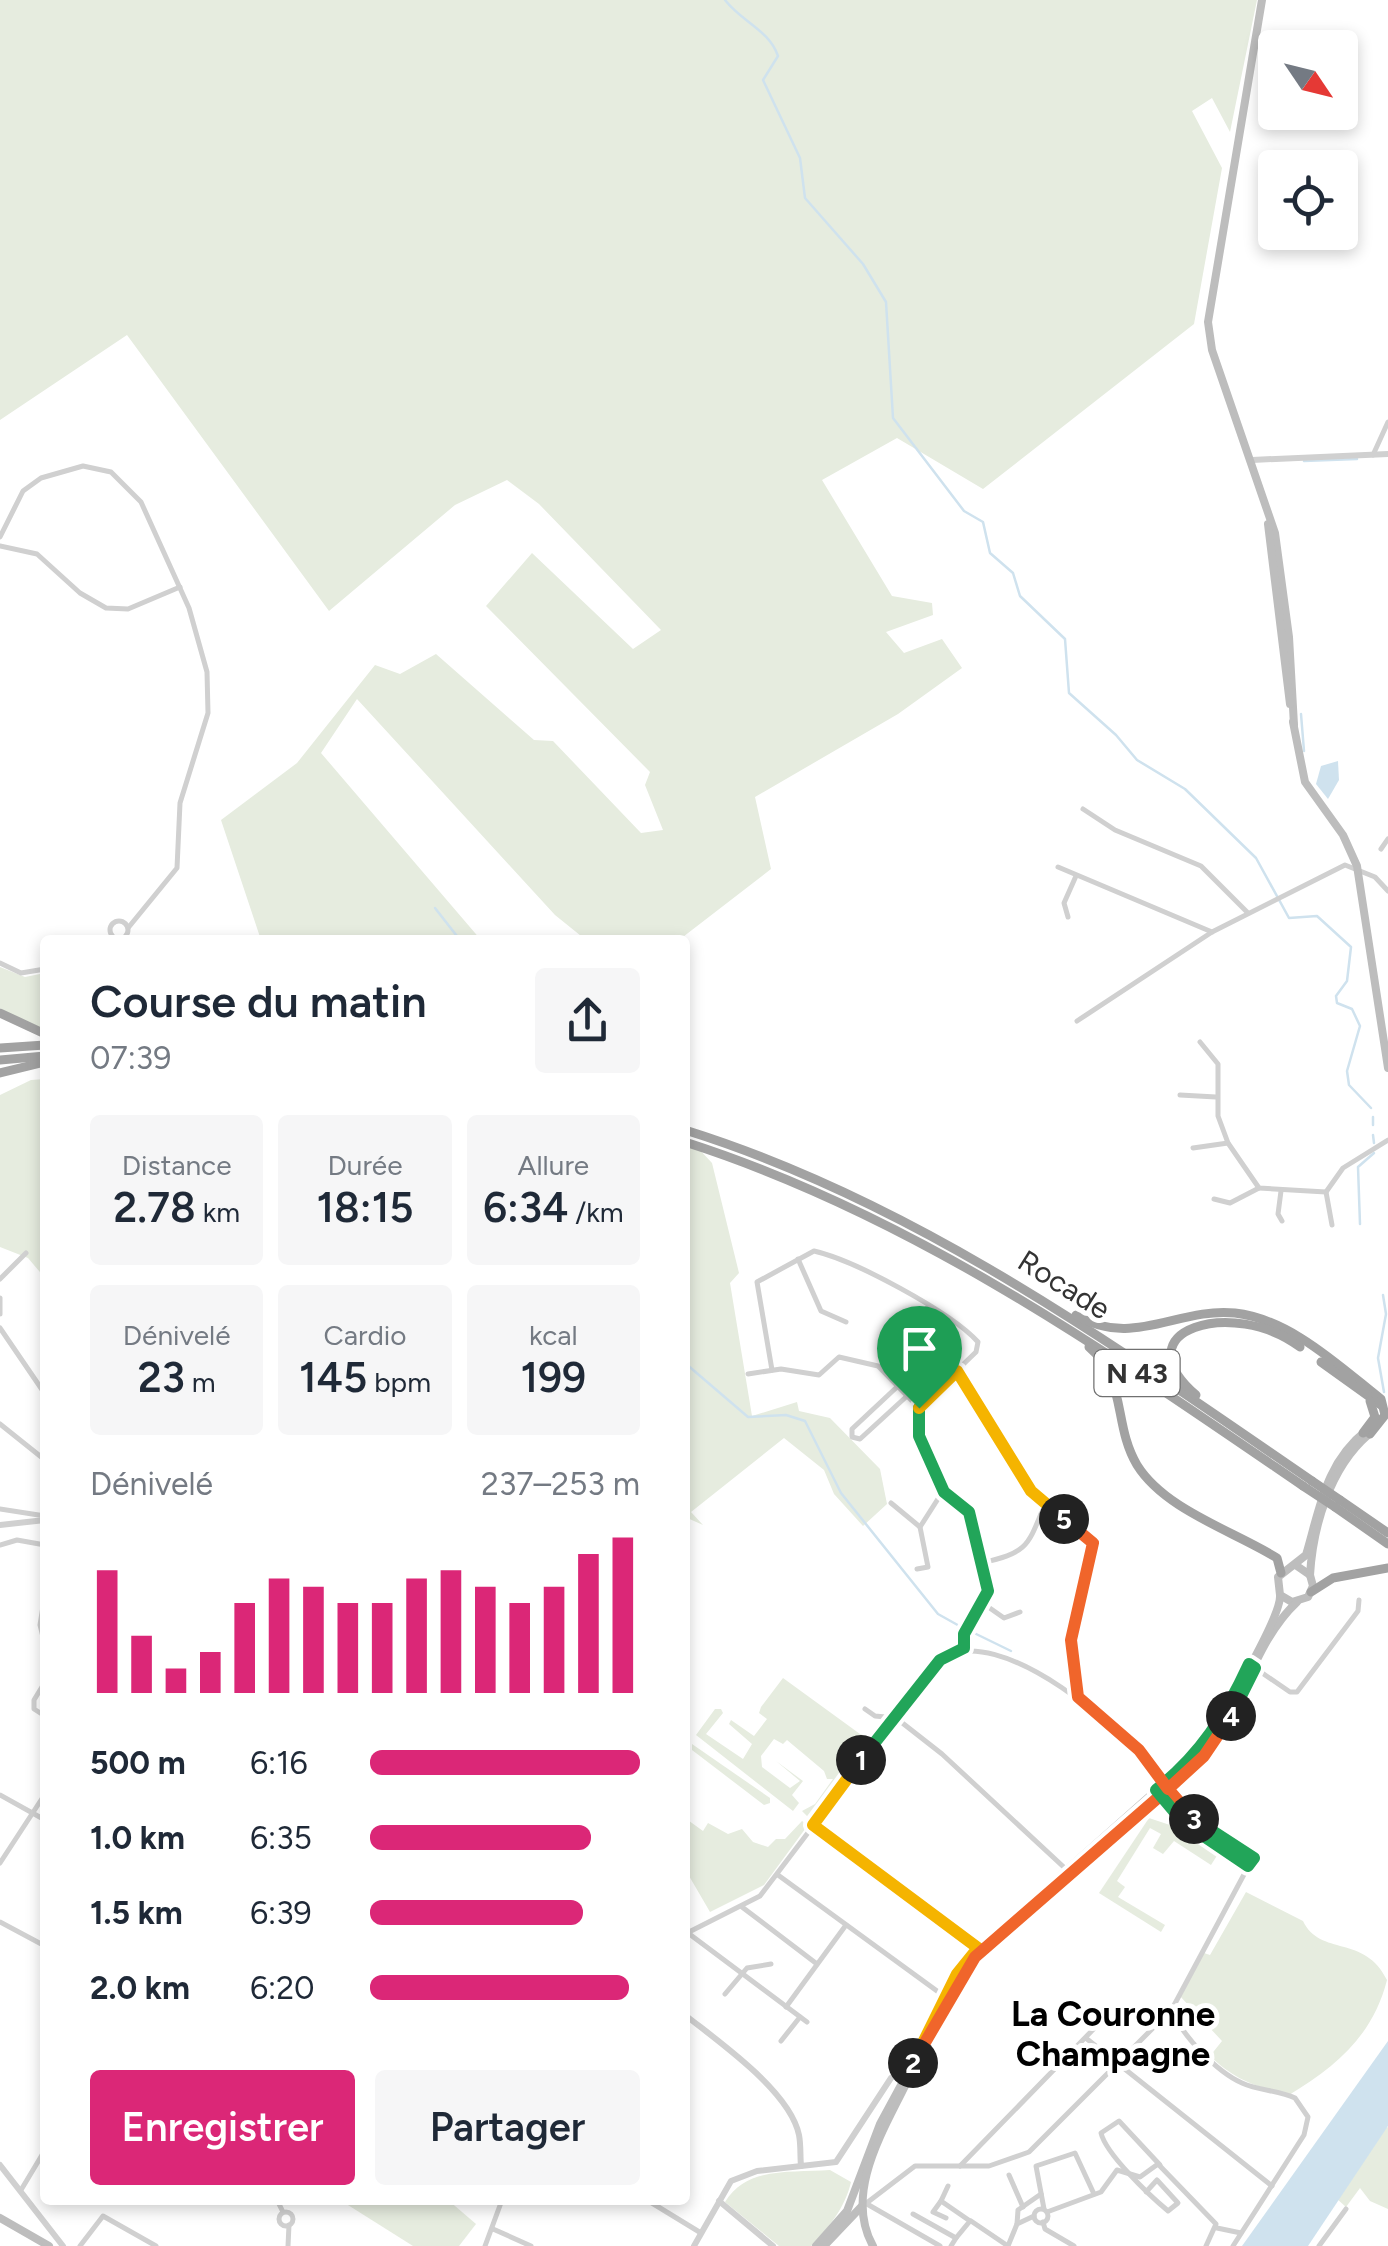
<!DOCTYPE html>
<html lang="fr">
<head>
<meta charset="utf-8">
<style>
  :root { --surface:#fff; --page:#f6f6f7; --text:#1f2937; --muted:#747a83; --accent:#db2777 }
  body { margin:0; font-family:Figtree,sans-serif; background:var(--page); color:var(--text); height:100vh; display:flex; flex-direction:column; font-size:38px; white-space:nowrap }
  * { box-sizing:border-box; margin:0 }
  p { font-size:32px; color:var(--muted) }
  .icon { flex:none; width:55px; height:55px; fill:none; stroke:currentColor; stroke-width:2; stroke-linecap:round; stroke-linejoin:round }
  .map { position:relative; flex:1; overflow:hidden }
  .sheet { position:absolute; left:40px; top:935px; width:650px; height:1270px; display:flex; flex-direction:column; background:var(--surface); border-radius:10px; box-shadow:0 5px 15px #0003 }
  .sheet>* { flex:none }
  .needle { width:65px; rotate:125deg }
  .controls { position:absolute; left:1258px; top:30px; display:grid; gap:20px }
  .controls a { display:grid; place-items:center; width:100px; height:100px; border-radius:10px; background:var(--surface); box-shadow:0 5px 15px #0003; font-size:50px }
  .pin { position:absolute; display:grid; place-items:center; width:85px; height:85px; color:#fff; margin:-102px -42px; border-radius:50% 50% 50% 0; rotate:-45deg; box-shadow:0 0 10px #0007 }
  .pin .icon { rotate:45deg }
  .km { position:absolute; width:50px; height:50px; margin:-25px; border-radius:50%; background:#222; color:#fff; font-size:28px; line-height:50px; text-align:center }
  .round { display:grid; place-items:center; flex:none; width:105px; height:105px; border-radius:10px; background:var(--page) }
  .overview { display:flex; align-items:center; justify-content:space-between; height:170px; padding:0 50px }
  h1 { font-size:45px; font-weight:600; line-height:75px }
  .metrics { display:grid; grid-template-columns:repeat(3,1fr); gap:15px; height:170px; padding:10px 50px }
  .metrics div { display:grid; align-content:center; border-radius:10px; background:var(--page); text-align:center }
  .metrics b { font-size:42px; font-weight:600 }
  .metrics small { font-size:28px; font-weight:400 }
  .metrics p { font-size:28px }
  .chart { height:280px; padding:20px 50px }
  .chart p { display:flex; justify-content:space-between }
  .chart svg { width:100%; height:180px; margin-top:10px; stroke:var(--accent); stroke-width:6 }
  .cta { display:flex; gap:20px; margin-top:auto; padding:20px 50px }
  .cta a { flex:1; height:115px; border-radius:10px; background:var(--accent); color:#fff; font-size:40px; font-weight:600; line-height:115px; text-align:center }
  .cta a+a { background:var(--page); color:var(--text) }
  ul { padding:0 50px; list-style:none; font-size:32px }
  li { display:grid; grid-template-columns:160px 120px 1fr; align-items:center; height:75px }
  li i { height:25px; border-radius:12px; background:var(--accent) }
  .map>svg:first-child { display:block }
  .green { fill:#e6ecdf }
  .water { fill:#cfe2ee }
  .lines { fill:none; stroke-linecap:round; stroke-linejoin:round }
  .stream { stroke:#cfe2ee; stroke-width:2.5 }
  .minor { stroke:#d0d0d0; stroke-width:5 }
  .tertiary { stroke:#d0d0d0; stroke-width:6 }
  .secondary { stroke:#bdbdbd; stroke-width:8 }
  .trunk { stroke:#a2a2a2; stroke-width:9 }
  .trunk-bridge { stroke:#a2a2a2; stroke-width:9 }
  .split-1-casing { stroke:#fff; stroke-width:20 }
  .split-2-casing { stroke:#fff; stroke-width:20 }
  .split-3-casing { stroke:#fff; stroke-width:20 }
  .split-4-casing { stroke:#fff; stroke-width:20 }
  .split-5-casing { stroke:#fff; stroke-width:20 }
  .split-6-casing { stroke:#fff; stroke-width:20 }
  .split-1 { stroke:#22a559; stroke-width:12 }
  .split-2 { stroke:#f5b400; stroke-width:12 }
  .split-3 { stroke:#f0652b; stroke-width:12 }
  .split-4 { stroke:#22a559; stroke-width:12 }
  .split-5 { stroke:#f0652b; stroke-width:12 }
  .split-6 { stroke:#f5b400; stroke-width:12 }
  .labels { text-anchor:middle; stroke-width:10; stroke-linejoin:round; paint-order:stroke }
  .shield { fill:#fff; stroke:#707070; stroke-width:2.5 }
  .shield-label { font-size:28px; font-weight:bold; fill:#333 }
  .street-label { font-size:30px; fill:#333; stroke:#fff }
  .quarter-label { font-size:35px; font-weight:bold; fill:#000; stroke:#fff }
</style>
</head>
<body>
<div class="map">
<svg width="1388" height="2246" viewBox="0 0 1388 2246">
  <rect width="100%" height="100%" fill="#fff"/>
  <g class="green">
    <path d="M 0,0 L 1257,0 L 1230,132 L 1212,98 L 1192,111 L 1222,168 L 1194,324 L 983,489 L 897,438 L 822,480 L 892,596 L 932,603 L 933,615 L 886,632 L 904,653 L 942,639 L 962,668 L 898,714 L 755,797 L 771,869 L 679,940 L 586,940 L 555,915 L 357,699 L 321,753 L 481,940 L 261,940 L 221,820 L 297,763 L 375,665 L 400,674 L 436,654 L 534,740 L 553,741 L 641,833 L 663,830 L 645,785 L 650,772 L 486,606 L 532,553 L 633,649 L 661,630 L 539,504 L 507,480 L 455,505 L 329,611 L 127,335 L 0,420 Z"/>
    <path d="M 0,967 L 25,977 L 45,973 L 45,1029 L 24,1025 L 0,1008 Z"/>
    <path d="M 45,1079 L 45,1278 L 28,1258 L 0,1247 L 0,1095 L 31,1080 Z"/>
    <path d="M 685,1134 L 712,1163 L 739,1273 L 730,1283 L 752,1416 L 797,1402 L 799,1411 L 830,1418 L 880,1469 L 887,1504 L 863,1526 L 834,1494 L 824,1470 L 784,1438 L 691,1512 L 703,1525 L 685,1517 Z"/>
    <path d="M 783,1678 L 860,1734 L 873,1738 L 861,1747 L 859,1757 L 811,1820 L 802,1811 L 815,1804 L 833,1779 L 827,1779 L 824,1771 L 787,1740 L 783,1744 L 774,1739 L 761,1756 L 762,1767 L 790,1788 L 800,1781 L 776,1761 L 803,1781 L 792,1795 L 799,1803 L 793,1811 L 696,1735 L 715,1709 L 721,1709 L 723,1713 L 706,1734 L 743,1759 L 752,1744 L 729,1724 L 731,1720 L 754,1736 L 767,1719 L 759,1713 L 761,1707 Z"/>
    <path d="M 692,1744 L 770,1798 L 770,1803 L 764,1805 L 692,1750 Z"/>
    <path d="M 685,1818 L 703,1831 L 708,1823 L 728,1834 L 742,1829 L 753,1842 L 768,1847 L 776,1839 L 785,1839 L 802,1821 L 808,1825 L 764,1885 L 710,1912 L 685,1869 Z"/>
    <path d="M 1149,1818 L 1182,1829 L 1218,1854 L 1211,1865 L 1174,1841 L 1163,1854 L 1153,1848 L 1161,1834 L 1150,1828 L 1117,1881 L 1125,1887 L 1118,1897 L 1165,1925 L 1161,1932 L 1099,1893 Z"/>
    <path d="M 1246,1892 L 1303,1921 C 1320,1957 1365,1934 1387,1980 C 1373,2035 1337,2066 1289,2095 C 1256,2087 1235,2080 1210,2056 L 1222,2041 L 1178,1994 L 1201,1952 L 1210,1955 Z"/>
    <path d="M 1388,2127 L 1388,2209 L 1370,2201 L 1360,2188 L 1346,2207 L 1336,2198 L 1375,2133 Z"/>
    <path d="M 830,2170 L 851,2182 C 845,2208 829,2227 811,2246 L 779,2246 L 725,2202 C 747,2166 791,2173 830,2170 Z"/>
    <path d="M 340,2200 L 448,2200 L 476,2224 L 459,2246 L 413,2246 Z"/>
  </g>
  <g class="water">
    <path d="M 1338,761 L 1339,780 L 1328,799 L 1316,784 L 1321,766 Z"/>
    <path d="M 1388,2041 L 1388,2126 L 1308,2246 L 1242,2246 Z"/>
  </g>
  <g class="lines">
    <g class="stream">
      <path d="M 725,0 C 742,22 769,30 778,56 L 763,80 L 800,158 L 805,198 L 863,264 L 886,302 L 893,418 L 964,511 L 983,522 L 990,553 L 1013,573 L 1020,596 L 1065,639 L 1069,693 L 1116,735 L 1137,760 L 1185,789 L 1256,858 L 1289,918 L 1317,916 L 1351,947 L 1347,981 L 1336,996 L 1337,1003 L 1352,1009 L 1360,1026 L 1347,1071 L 1349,1085 L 1371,1108"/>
      <path d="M 1304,461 L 1357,459"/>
      <path d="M 1301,714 L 1304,751"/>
      <path d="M 435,908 L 460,940"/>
      <path d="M 1373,1117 L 1373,1125"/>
      <path d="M 1373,1135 L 1374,1143"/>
      <path d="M 1360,1224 L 1358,1167 L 1374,1153"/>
      <path d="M 1383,1295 L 1386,1314 L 1378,1358 L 1384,1392"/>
      <path d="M 685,1363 L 748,1417 L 786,1415 L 805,1421 L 841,1493 L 938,1614 L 963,1628"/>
      <path d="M 970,1631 L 1011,1651"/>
      <path d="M 1119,1724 L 1148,1749 L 1164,1775"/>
    </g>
    <g class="minor">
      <path d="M 1373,455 L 1388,422"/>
      <path d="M 0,537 L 23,491 L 41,478 L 83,466 L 111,472 L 141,502 L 189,608 L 207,672 L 208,713 L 180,803 L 177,868 L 128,928"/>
      <path d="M 0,546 L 37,554 L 80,593 L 106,608 L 128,609 L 180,587"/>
      <path d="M 1083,809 L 1115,830 L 1201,866 L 1248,913"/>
      <path d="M 1381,849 L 1388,839"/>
      <path d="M 1058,867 L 1212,932"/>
      <path d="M 1068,917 L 1064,903 L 1076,876"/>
      <circle cx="119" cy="930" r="9"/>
      <path d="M 0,963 L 21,973 L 45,969"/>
      <path d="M 1077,1021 L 1212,932 L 1345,865 L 1375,877 L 1388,891"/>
      <path d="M 1200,1042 L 1218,1064 L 1218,1116 L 1228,1143 L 1259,1188 L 1326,1192 L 1343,1168 L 1388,1140"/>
      <path d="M 1180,1095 L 1216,1097"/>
      <path d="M 1193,1148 L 1228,1143"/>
      <path d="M 1281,1191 L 1278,1214 L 1282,1221"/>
      <path d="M 1326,1192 L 1332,1225"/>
      <path d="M 1214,1199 L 1230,1203 L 1259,1188"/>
      <path d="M 798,1259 L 821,1311 L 846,1322"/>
      <path d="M 0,1279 L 26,1253"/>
      <path d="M 0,1298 L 0,1314"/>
      <path d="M 0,1328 L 45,1394"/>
      <path d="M 889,1333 L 898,1335 L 929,1306"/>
      <path d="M 772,1370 L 757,1282 L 814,1251 C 854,1260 951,1312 978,1342 L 976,1352 L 923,1403 L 916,1424 L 943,1491 L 969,1512 L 988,1591 L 964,1634 L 964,1648"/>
      <path d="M 957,1371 L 1031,1491 L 1093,1543 L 1071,1639 L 1079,1697"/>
      <path d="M 748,1374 L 781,1369 L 819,1375 L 839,1357 L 878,1366 L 919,1408"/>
      <path d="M 898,1386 L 852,1429 L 852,1437 L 860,1439 L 907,1396"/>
      <path d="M 0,1424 L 45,1460"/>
      <path d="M 891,1503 L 920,1527"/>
      <path d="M 0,1509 L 45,1516"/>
      <path d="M 0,1545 L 17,1540 L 45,1545"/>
      <path d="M 981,1563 C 1028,1552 1027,1548 1045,1504"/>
      <path d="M 917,1569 L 928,1567 L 920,1527 L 943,1491"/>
      <path d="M 45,1594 L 40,1625 L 45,1645"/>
      <path d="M 984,1604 L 1004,1618 L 1020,1612"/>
      <path d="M 1252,1666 L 1290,1692 L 1297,1692 L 1358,1611 L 1359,1600"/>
      <path d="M 45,1682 L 34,1700 L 34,1709 L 45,1716"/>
      <path d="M 865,1709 L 875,1716 L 896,1718 L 942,1754 L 1068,1871"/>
      <path d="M 1148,1765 L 1156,1790"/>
      <path d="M 0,1795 L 45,1820"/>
      <path d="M 813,1825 L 982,1951"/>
      <path d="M 0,1863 L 45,1794"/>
      <path d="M 778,1875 L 948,1999"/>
      <path d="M 742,1907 L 817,1964"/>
      <path d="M 0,1922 L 45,1946"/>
      <path d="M 688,1933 L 807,2022"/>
      <path d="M 685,1934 L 760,1896 L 939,1660 C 999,1618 1131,1734 1164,1784"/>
      <path d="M 725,1994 L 747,1968 L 771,1964"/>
      <path d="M 786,2007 L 846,1925"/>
      <path d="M 1172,2009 C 1180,2034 1217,2072 1242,2083 C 1259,2091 1279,2090 1295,2098 L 1308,2117 L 1304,2135 L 1233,2246"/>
      <path d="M 1087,2039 L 1272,2186"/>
      <path d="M 781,2041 L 800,2017"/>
      <path d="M 960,2166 L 1116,2006"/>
      <path d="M 1009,2175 L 1023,2207"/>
      <path d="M 21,2190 L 45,2150"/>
      <path d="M 1146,2192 L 1157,2180 L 1178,2203 L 1168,2211 L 1167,2210 C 1149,2195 1106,2154 1101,2133 L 1119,2121 L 1160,2165"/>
      <path d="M 277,2200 L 283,2212"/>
      <path d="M 647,2200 L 701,2233"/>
      <path d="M 941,2201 L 948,2186"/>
      <path d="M 867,2204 L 940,2246"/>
      <path d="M 864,2205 L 915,2166 L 989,2166 L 1029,2152 L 1172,2009 L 1248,1867"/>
      <path d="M 1044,2209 L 1036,2166 L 1075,2153 L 1094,2194"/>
      <circle cx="1041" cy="2216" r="7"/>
      <circle cx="286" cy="2219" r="7"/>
      <path d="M 1047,2212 L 1101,2192 L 1117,2170 L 1140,2177 L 1158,2164 L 1216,2224 L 1206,2246"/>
      <path d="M 913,2214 L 956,2238 L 951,2246"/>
      <path d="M 946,2218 L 933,2212 L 941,2201 L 970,2221 L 956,2238"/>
      <path d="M 971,2221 L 1005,2244"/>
      <path d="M 1043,2222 L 1045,2229 L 1074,2246"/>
      <path d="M 1017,2224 L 1018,2210 L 1041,2194"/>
      <path d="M 1217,2228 L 1241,2233"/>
      <path d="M 493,2229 L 531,2246"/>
      <path d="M 80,2246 L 103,2216 L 156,2246"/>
      <path d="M 288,2246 L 289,2225"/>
      <path d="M 485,2246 L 502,2200"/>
      <path d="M 1008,2246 L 1017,2224 L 1034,2216"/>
      <path d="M 1319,2246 L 1346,2209"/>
    </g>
    <g class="tertiary">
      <path d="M 1252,460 L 1388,454"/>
      <path d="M 0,1525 L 45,1520"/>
      <path d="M 1156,1790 L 1183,1823 L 1248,1866 L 1254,1858 L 1194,1819 L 1164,1784"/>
      <path d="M 685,2015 C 719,2042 790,2091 799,2135 C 801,2145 800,2156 801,2166"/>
      <path d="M 0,2165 L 63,2246"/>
      <path d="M 719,2201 L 773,2246"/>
      <path d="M 694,2246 L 731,2181 L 757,2171 L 836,2162 L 891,2078 L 912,2063"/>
    </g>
    <g class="secondary">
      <path d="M 1262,0 L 1208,322 L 1212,350 L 1275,533 L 1289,637 L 1294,725"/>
      <path d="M 1268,524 L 1290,704"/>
      <path d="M 1293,722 L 1305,782 L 1343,835 L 1357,866 L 1388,1068"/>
      <path d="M 1297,1566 L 1310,1575 L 1313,1586 L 1308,1597 L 1292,1602 L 1280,1595 L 1278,1577 L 1306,1555 C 1320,1508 1325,1463 1367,1430"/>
      <path d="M 1310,1575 C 1313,1526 1330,1468 1368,1435"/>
      <path d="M 1020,1915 C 1078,1865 1158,1811 1206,1753 C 1243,1708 1254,1642 1297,1602"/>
      <path d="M 0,2218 L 49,2246"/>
      <path d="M 816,2246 L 847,2211 L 880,2124 L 972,1954 L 1196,1755 C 1214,1732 1282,1617 1280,1595"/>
      <path d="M 824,2246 L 862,2206"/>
      <path d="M 873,2246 C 844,2194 882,2133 905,2086"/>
    </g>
    <g class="trunk">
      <path d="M 0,1013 L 45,1034"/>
      <path d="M 0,1048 L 45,1045"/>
      <path d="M 0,1060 L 45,1056"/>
      <path d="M 0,1073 L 45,1062"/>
      <path d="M 685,1130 C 916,1202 1115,1346 1312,1481"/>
      <path d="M 685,1142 C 913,1215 1107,1352 1303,1486"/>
      <path d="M 1076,1315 C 1132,1349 1178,1307 1235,1313 C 1290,1319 1339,1366 1381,1399 L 1385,1415 L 1370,1434"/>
      <path d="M 1089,1347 C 1127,1379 1113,1425 1137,1465 C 1165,1510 1234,1531 1277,1558 L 1281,1573"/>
      <path d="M 1321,1362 L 1381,1405"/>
      <path d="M 1196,1395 C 1120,1329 1234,1297 1300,1347"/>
      <path d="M 1363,1433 L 1375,1417 L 1370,1401"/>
      <path d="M 1340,1500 L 1388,1533"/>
      <path d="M 1335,1507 L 1388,1544"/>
      <path d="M 1311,1592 L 1333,1578 L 1388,1568"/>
    </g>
    <g class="trunk-bridge">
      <path d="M 1312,1481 L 1340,1500"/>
      <path d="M 1303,1486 L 1335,1507"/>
    </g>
  </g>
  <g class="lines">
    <defs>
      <path id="split-1" d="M 861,1760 L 940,1660 L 964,1648 L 964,1634 L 988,1591 L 969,1512 L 944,1492 L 919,1436 L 919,1408"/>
      <path id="split-2" d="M 861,1760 L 813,1825 L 978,1948 L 957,1974 L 913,2063"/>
      <path id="split-3" d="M 913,2063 L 975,1957 L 1168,1789 L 1194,1819"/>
      <path id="split-4" d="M 1194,1819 L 1254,1858 L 1248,1866 L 1183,1822 L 1156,1790 C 1201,1754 1225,1716 1249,1664 L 1255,1668 L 1231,1716"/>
      <path id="split-5" d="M 1064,1519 L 1093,1543 L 1071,1640 L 1078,1697 L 1139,1750 L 1168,1789 L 1204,1756 L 1231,1716"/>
      <path id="split-6" d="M 919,1408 L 957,1371 L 1031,1491 L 1064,1519"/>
    </defs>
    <use href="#split-1" class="split-1-casing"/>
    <use href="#split-2" class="split-2-casing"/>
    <use href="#split-3" class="split-3-casing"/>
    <use href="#split-4" class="split-4-casing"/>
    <use href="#split-5" class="split-5-casing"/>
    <use href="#split-6" class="split-6-casing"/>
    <use href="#split-1" class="split-1"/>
    <use href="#split-2" class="split-2"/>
    <use href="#split-3" class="split-3"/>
    <use href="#split-4" class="split-4"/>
    <use href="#split-5" class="split-5"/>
    <use href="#split-6" class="split-6"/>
  </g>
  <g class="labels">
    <rect class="shield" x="1094.5" y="1350" width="85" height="46" rx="8"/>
    <g class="shield-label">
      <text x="1137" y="1383">N 43</text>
    </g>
    <g class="street-label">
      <text transform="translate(1064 1285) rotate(32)" y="10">Rocade</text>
    </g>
    <g class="quarter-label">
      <text x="1113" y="2026">La Couronne<tspan x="1113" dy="40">Champagne</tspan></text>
    </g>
  </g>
</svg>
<div class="controls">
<a><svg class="needle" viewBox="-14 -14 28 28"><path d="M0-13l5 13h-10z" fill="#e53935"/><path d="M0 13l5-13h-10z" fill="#747a83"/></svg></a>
<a><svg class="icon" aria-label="locate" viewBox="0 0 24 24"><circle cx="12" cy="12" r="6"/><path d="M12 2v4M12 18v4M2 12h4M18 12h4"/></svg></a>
</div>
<div class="pin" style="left:919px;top:1408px;background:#1e9e55"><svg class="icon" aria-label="arrive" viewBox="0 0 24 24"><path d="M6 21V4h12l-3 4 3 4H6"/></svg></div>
<b class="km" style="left:861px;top:1760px">1</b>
<b class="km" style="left:913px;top:2063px">2</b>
<b class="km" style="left:1194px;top:1819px">3</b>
<b class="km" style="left:1231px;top:1716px">4</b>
<b class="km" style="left:1064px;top:1519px">5</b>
<section class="sheet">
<div class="overview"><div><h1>Course du matin</h1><p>07:39</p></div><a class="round"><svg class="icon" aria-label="share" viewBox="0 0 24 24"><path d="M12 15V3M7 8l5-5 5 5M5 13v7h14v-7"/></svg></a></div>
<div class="metrics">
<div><p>Distance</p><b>2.78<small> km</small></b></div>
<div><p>Durée</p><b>18:15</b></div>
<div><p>Allure</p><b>6:34<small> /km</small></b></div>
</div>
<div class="metrics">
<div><p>Dénivelé</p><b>23<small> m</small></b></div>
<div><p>Cardio</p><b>145<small> bpm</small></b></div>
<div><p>kcal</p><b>199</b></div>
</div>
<div class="chart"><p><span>Dénivelé</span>237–253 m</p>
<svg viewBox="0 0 160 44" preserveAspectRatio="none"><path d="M5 44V14M15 44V30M25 44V38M35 44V34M45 44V22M55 44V16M65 44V18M75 44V22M85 44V22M95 44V16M105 44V14M115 44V18M125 44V22M135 44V18M145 44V10M155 44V6"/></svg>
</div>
<ul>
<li><b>500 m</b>6:16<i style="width:100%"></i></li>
<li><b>1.0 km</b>6:35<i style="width:82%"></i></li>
<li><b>1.5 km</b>6:39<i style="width:79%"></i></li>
<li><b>2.0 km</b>6:20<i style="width:96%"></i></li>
</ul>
<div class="cta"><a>Enregistrer</a><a>Partager</a></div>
</section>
</div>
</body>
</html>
